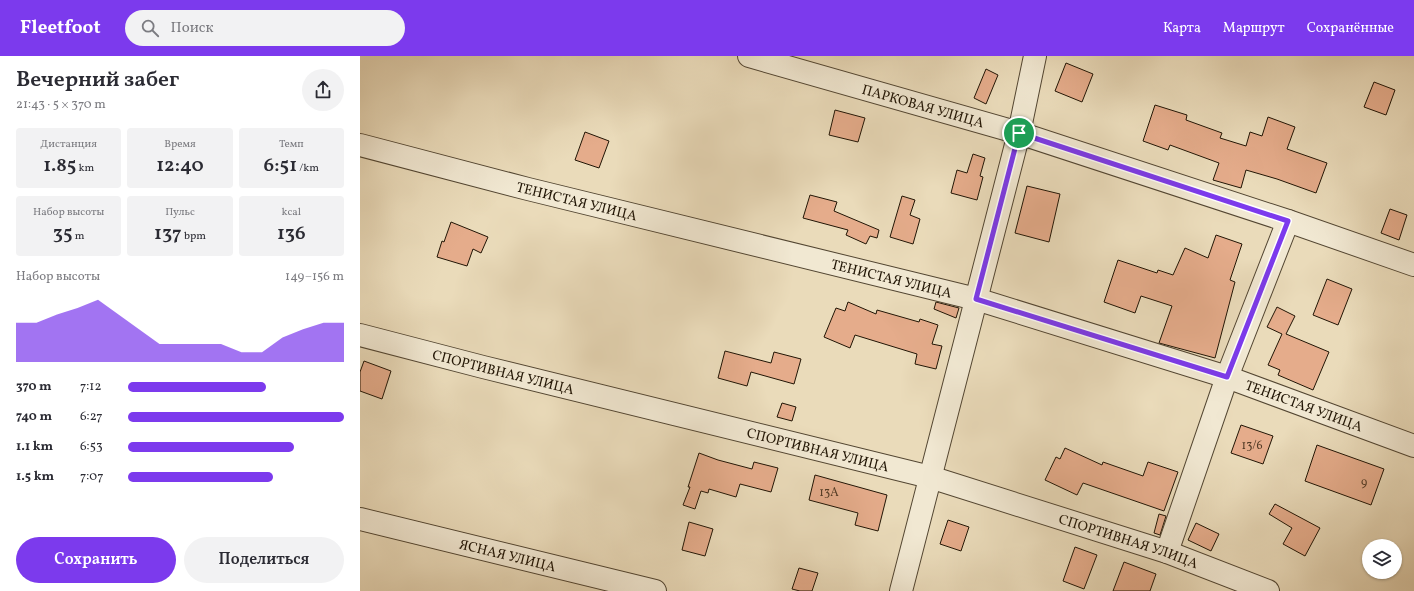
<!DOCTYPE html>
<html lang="ru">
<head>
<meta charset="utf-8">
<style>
  :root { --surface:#fff; --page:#f2f2f3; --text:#2b2b33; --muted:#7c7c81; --accent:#7c3aed }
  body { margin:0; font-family:Vollkorn,serif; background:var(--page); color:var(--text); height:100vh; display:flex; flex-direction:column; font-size:15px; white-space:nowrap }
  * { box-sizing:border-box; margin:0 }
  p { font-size:13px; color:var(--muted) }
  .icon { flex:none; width:22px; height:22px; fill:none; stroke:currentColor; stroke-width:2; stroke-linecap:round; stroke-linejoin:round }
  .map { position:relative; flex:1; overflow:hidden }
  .panel { display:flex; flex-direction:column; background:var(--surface); width:360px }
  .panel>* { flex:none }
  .fabs { position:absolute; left:1002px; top:483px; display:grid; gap:8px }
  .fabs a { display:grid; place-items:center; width:40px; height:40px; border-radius:50%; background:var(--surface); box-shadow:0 1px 3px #0004; font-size:20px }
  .pin { position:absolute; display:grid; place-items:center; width:34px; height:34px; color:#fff; margin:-17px; border:2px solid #fff; border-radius:50%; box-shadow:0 1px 4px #0007 }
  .round { display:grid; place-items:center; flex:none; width:42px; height:42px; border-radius:21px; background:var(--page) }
  .summary { display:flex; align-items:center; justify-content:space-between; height:68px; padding:0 16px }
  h1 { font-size:22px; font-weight:600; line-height:30px }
  .metrics { display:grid; grid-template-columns:repeat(3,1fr); gap:6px; height:68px; padding:4px 16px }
  .metrics div { display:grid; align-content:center; border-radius:4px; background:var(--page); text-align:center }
  .metrics b { font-size:20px; font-weight:600 }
  .metrics small { font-size:11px; font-weight:400 }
  .metrics p { font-size:11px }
  .chart { height:112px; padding:8px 16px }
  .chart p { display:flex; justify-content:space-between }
  .chart svg { width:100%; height:72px; margin-top:4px; fill:var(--accent); opacity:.7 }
  .cta { display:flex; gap:8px; margin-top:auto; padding:8px 16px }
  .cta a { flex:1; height:46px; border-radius:24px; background:var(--accent); color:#fff; font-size:16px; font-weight:600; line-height:46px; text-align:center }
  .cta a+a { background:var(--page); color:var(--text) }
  ul { padding:0 16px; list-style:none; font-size:13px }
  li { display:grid; grid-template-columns:64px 48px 1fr; align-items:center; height:30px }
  li i { height:10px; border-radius:5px; background:var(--accent) }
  header { display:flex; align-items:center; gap:24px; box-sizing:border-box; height:56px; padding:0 20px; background:var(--accent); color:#fff }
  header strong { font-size:19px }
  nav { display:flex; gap:22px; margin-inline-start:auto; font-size:14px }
  .search { width:280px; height:36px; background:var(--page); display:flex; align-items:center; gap:10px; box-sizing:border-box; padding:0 14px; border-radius:22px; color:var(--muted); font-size:15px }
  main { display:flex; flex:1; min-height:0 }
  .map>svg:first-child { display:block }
  .building { fill:#e5ac8b; stroke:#211505 }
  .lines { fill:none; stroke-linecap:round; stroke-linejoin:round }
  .minor-casing { stroke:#534632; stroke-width:24 }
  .minor { stroke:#f1e8d2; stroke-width:22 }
  .route-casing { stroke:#fff; stroke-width:8 }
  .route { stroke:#7c3aed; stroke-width:5 }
  .labels { text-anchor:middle; stroke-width:3.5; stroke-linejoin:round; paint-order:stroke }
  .number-label { font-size:12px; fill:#523b26 }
  .street-label { font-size:14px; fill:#211505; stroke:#f1e8d2 }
</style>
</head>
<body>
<header>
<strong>Fleetfoot</strong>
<div class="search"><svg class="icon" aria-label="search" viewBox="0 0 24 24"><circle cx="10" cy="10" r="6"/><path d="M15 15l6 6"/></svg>Поиск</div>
<nav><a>Карта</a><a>Маршрут</a><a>Сохранённые</a></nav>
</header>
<main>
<section class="panel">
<div class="summary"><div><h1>Вечерний забег</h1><p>21:43 · 5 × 370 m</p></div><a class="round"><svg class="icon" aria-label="share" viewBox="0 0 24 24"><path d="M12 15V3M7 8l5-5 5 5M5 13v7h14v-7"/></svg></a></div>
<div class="metrics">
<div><p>Дистанция</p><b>1.85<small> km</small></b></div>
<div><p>Время</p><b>12:40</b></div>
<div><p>Темп</p><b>6:51<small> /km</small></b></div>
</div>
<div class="metrics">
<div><p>Набор высоты</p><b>35<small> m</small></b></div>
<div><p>Пульс</p><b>137<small> bpm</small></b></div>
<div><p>kcal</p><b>136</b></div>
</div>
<div class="chart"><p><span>Набор высоты</span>149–156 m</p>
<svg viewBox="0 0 160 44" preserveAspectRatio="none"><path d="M0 44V20L10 20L20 15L30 11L40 6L50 15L60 24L70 33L80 33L90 33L100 33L110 38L120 38L130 29L140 24L150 20L160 20V44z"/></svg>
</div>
<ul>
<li><b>370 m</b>7:12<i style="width:64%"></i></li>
<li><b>740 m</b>6:27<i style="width:100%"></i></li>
<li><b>1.1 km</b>6:53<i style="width:77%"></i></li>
<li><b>1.5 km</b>7:07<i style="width:67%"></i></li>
</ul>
<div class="cta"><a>Сохранить</a><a>Поделиться</a></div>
</section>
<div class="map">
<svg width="1054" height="535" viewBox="0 0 1054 535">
  <rect width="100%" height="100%" fill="#eadbba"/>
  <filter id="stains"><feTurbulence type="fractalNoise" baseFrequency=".005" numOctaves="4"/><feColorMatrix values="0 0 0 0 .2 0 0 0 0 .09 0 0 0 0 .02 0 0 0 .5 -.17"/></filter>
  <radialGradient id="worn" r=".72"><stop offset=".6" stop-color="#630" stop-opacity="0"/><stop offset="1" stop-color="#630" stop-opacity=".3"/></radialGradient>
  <g class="building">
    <path d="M 706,7 L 733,18 L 722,46 L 695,35 Z"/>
    <path d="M 626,13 L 638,19 L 626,48 L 614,42 Z"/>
    <path d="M 1014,26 L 1035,34 L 1026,59 L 1004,51 Z"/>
    <path d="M 795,49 L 827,59 L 826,64 L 862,77 L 860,82 L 886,90 L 890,76 L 902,80 L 908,61 L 935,71 L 927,93 L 967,107 L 956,137 L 917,123 L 886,114 L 881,132 L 853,124 L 859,107 L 810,89 L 808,94 L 783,85 Z"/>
    <path d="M 475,54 L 505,62 L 498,86 L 469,79 Z"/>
    <path d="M 225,76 L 249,85 L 239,112 L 215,104 Z"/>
    <path d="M 613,98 L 625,102 L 620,120 L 623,121 L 617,144 L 591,137 L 597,114 L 607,117 Z"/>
    <path d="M 667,130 L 700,138 L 689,186 L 655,177 Z"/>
    <path d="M 450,139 L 477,146 L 474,155 L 519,174 L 517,182 L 510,180 L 506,188 L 486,179 L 488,174 L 443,162 Z"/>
    <path d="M 542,140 L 555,144 L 550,159 L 560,163 L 553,188 L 530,181 Z"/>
    <path d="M 1030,153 L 1047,159 L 1039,184 L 1021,177 Z"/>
    <path d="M 91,166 L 128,181 L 121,197 L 113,193 L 107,210 L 77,201 L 82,185 L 84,186 Z"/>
    <path d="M 856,179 L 882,188 L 870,224 L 875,226 L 855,302 L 799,287 L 812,250 L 781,240 L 775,257 L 744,246 L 758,204 L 797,217 L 798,214 L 813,219 L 825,192 L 848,202 Z"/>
    <path d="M 967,223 L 992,233 L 978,269 L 953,259 Z"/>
    <path d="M 488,246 L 516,258 L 517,254 L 559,266 L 560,263 L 578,269 L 572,288 L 582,290 L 576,313 L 555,308 L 557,298 L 495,279 L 490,292 L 464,281 L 476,252 L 485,255 Z"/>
    <path d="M 576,246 L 599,252 L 596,262 L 574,253 Z"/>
    <path d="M 917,251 L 935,260 L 926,278 L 969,296 L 953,334 L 918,319 L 920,314 L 908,309 L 922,278 L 907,271 Z"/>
    <path d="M 365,295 L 411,307 L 414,296 L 441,303 L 434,328 L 391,316 L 387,330 L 358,322 Z"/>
    <path d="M 4,305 L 31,315 L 22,343 L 0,335 L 0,316 Z"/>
    <path d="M 422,347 L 436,351 L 432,365 L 417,361 Z"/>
    <path d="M 881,369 L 913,380 L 903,408 L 871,397 Z"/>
    <path d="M 957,389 L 1024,413 L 1011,449 L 945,425 Z"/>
    <path d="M 705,392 L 742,409 L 743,406 L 783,420 L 788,406 L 818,416 L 804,455 L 723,427 L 717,439 L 685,424 L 696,401 L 700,403 Z"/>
    <path d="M 339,397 L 358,404 L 392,413 L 394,406 L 418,412 L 411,436 L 380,428 L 376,441 L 349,433 L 348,437 L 341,435 L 335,453 L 323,449 L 330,431 L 328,431 Z"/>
    <path d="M 455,419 L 527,439 L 518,475 L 495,469 L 498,457 L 449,444 Z"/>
    <path d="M 915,448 L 960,472 L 945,500 L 923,488 L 932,472 L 909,458 Z"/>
    <path d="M 799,458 L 806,460 L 800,479 L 794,477 Z"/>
    <path d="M 588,464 L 609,471 L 601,495 L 580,488 Z"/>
    <path d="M 329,466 L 353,473 L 345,500 L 322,494 Z"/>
    <path d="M 836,467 L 859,478 L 851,495 L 828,484 Z"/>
    <path d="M 715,491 L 737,499 L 724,533 L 703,525 Z"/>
    <path d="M 764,506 L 796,518 L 790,535 L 753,535 Z"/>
    <path d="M 439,512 L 458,517 L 452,535 L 440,535 L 432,533 Z"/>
  </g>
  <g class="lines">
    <defs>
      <g id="minor">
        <path id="s1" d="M 389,0 L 659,77 L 928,165 L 1054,209"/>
        <path id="s2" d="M 0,89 L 168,133 L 616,243 L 867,321 L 1054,390"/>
        <path id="s3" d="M 0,279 L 123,311 L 570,421 L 807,496 L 908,535"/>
        <path id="s4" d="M 0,463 L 295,535"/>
        <path d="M 807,496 L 867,321 L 928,165"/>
        <path d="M 541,535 L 659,77 L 675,0"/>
      </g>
    </defs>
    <use href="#minor" class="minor-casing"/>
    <use href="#minor" class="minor"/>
  </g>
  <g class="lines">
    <defs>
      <path id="route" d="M 659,77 L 928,165 L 867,321 L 616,243 Z"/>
    </defs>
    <use href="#route" class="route-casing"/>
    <use href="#route" class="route"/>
  </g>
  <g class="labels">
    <g class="number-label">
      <text x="892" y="393">13/6</text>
      <text x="1004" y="430">9</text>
      <text x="469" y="440">13А</text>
    </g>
    <g class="street-label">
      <text dy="5" stroke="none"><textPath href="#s1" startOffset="181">ПАРКОВАЯ УЛИЦА</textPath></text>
      <text dy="5" stroke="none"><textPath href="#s2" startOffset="224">ТЕНИСТАЯ УЛИЦА</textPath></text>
      <text dy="5" stroke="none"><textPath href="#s2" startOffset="548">ТЕНИСТАЯ УЛИЦА</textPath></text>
      <text dy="5" stroke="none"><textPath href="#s3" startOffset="148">СПОРТИВНАЯ УЛИЦА</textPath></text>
      <text dy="5" stroke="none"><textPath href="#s2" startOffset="980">ТЕНИСТАЯ УЛИЦА</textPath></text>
      <text dy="5" stroke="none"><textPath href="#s3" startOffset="472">СПОРТИВНАЯ УЛИЦА</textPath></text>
      <text dy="5" stroke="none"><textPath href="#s3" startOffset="796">СПОРТИВНАЯ УЛИЦА</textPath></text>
      <text dy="5" stroke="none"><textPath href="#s4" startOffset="152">ЯСНАЯ УЛИЦА</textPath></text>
    </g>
  </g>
  <rect width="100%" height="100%" filter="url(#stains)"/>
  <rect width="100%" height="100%" fill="url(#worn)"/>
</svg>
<div class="fabs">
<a><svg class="icon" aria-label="layers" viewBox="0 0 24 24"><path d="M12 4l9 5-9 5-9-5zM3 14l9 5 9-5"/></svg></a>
</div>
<div class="pin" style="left:659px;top:77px;background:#1e9e55"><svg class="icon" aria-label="arrive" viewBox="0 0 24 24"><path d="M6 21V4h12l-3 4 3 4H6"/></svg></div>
</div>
</main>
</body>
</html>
